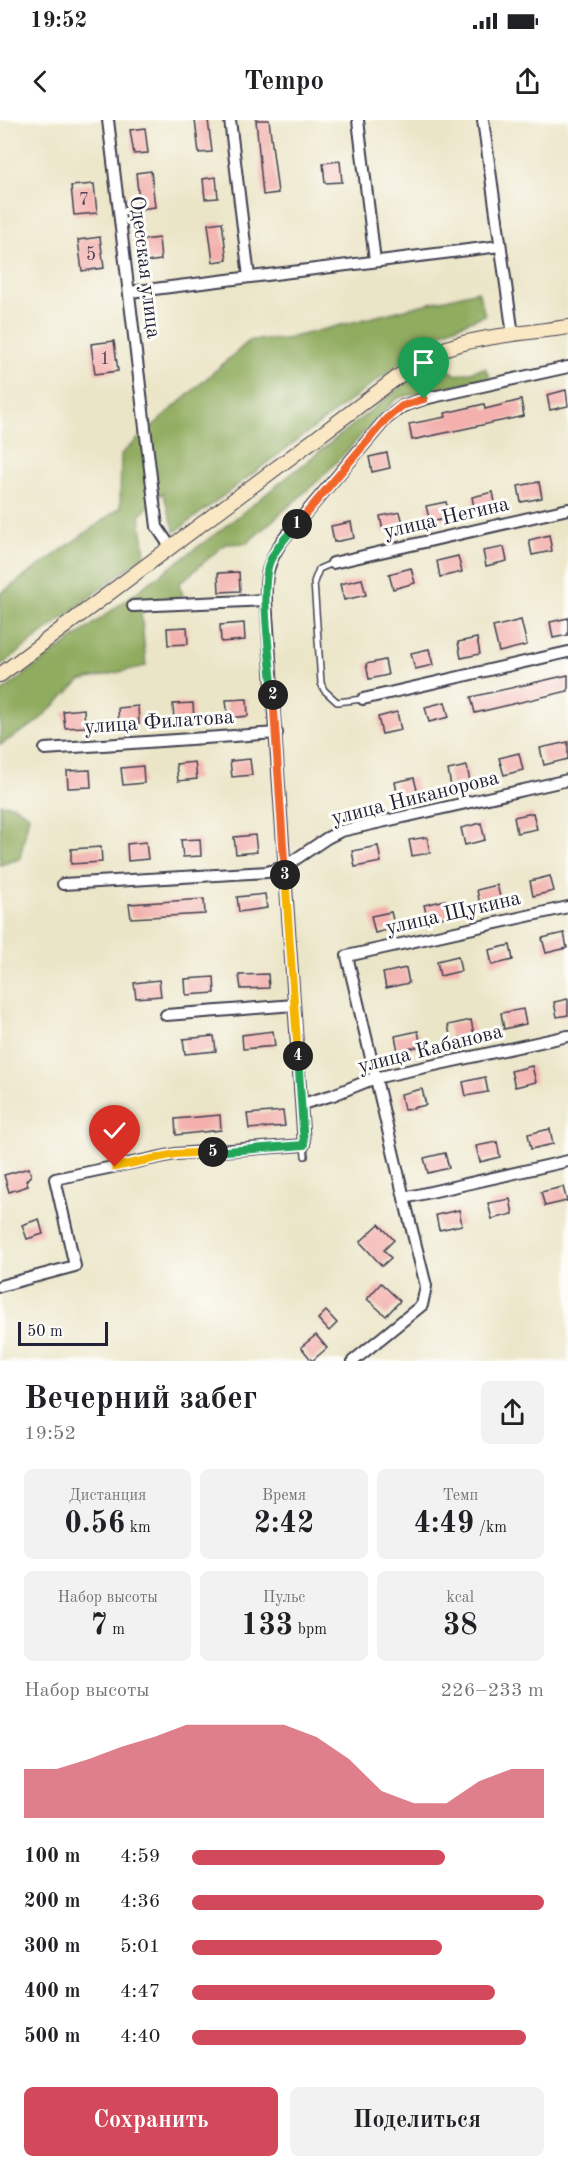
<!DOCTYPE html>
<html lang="ru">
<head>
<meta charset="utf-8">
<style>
  :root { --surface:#fff; --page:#f2f2f2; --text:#202124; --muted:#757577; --accent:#d1495b }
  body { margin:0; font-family:"Old Standard TT",serif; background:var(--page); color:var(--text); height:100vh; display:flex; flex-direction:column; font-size:22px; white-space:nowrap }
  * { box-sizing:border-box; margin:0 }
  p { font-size:20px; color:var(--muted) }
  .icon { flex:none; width:33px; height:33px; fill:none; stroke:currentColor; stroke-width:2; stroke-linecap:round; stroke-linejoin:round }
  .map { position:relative; height:1241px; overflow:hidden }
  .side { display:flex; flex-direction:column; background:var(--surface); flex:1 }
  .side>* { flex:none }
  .scale { position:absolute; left:18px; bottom:15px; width:90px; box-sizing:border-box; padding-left:6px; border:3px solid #22223b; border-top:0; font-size:16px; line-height:21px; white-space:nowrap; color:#22223b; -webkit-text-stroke:4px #fdfcf7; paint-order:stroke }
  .pin { position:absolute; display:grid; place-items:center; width:51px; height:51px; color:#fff; margin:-62px -26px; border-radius:50% 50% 50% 0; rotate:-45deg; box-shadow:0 0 6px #0007 }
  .pin .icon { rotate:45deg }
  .km { position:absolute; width:30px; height:30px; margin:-15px; border-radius:50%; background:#222; color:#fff; font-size:16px; line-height:30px; text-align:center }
  .round { display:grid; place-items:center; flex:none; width:63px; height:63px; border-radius:9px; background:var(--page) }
  .headline { display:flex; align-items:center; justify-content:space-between; height:102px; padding:0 24px }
  h1 { font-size:33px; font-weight:600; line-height:45px }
  .metrics { display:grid; grid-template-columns:repeat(3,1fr); gap:9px; height:102px; padding:6px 24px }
  .metrics div { display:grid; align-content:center; border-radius:9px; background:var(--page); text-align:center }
  .metrics b { font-size:30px; font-weight:600 }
  .metrics small { font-size:16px; font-weight:400 }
  .metrics p { font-size:16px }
  .chart { height:168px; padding:12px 24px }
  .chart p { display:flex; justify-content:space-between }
  .chart svg { width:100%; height:108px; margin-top:6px; fill:var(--accent); opacity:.7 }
  .button { display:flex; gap:12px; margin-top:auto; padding:12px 24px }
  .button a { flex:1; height:69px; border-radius:9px; background:var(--accent); color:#fff; font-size:24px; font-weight:600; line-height:69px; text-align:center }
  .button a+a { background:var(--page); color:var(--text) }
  ul { padding:0 24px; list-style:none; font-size:20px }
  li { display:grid; grid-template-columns:96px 72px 1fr; align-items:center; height:45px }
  li i { height:15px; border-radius:8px; background:var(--accent) }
  .status { display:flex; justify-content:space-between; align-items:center; height:42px; padding:0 30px; background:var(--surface); direction:ltr }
  .status svg { height:16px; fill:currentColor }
  header { display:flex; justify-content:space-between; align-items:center; height:78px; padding:0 24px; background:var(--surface); font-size:27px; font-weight:600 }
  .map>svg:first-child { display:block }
  .forest { fill:#90ac5f; stroke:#59674d; stroke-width:1.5 }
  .building { fill:#f3b0ad }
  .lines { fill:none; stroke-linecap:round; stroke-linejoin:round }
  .lane-casing { stroke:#403f50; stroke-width:8 }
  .street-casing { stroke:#403f50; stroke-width:14 }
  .secondary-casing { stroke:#403f50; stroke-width:16 }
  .lane { stroke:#fff; stroke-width:5 }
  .street { stroke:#fff; stroke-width:10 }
  .secondary { stroke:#fae7c3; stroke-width:14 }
  .split-1-casing { stroke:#fff; stroke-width:12 }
  .split-2-casing { stroke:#fff; stroke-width:12 }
  .split-3-casing { stroke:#fff; stroke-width:12 }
  .split-4-casing { stroke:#fff; stroke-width:12 }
  .split-5-casing { stroke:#fff; stroke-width:12 }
  .split-6-casing { stroke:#fff; stroke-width:12 }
  .split-1 { stroke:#f0652b; stroke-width:8 }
  .split-2 { stroke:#22a559; stroke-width:8 }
  .split-3 { stroke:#f0652b; stroke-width:8 }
  .split-4 { stroke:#f5b400; stroke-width:8 }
  .split-5 { stroke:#22a559; stroke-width:8 }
  .split-6 { stroke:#f5b400; stroke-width:8 }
  .labels { text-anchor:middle; stroke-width:6; stroke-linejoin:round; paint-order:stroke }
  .number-label { font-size:18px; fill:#564658 }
  .street-label { font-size:21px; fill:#22223b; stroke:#fdfcf7 }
</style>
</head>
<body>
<div class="status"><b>19:52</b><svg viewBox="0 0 49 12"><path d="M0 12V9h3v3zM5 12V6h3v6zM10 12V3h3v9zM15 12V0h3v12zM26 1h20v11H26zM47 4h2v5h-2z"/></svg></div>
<header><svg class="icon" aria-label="back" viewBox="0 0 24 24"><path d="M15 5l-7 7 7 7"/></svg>Tempo<svg class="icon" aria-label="share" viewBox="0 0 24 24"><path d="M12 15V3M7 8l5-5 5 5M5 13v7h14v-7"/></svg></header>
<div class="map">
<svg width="568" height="1241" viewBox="0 0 568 1241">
  <rect width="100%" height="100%" fill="#fdfcf7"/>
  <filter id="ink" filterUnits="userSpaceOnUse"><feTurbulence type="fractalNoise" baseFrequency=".0167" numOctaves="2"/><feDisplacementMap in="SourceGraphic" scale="12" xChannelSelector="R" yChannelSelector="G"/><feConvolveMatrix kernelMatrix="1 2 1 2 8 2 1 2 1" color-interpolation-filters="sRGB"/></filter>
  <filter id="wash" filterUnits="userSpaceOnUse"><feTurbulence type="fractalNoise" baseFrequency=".008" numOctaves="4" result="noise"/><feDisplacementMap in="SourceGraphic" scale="24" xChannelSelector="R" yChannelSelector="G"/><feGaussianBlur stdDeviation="1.35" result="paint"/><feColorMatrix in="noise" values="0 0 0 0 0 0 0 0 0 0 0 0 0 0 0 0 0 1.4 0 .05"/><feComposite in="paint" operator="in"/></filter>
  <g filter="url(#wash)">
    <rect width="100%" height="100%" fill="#ebe5c7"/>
    <g class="forest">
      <path d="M 478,171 L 485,195 L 440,213 L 175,412 L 163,373 L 140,395 L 145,435 L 0,546 L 0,474 L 120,388 L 121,334 L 250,220 L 285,219 Z"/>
      <path d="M 444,247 L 457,255 L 485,248 L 490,257 L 397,278 L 321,358 L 247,423 L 225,424 L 179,464 L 183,475 L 141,491 L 146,546 L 80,561 L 36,603 L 0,625 L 0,573 L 226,406 L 408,261 Z"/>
      <path d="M 0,684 L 13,685 L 29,695 L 20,739 L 0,745 Z"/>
    </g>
    <g id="blocks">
      <g class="building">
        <path d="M 195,0 L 208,0 L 212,32 L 199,33 Z"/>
        <path d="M 256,0 L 269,0 L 278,73 L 263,75 Z"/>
        <path d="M 145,8 L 148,33 L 134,34 L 130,10 Z"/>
        <path d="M 340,41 L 342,62 L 325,63 L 323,43 Z"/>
        <path d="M 151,51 L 155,87 L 140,89 L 136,53 Z"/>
        <path d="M 216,57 L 218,78 L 205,79 L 203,59 Z"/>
        <path d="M 94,64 L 97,93 L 74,95 L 71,66 Z"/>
        <path d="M 222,102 L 227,140 L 213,142 L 208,104 Z"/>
        <path d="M 100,117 L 104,148 L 82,151 L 78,120 Z"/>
        <path d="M 159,118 L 161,140 L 146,142 L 143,120 Z"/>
        <path d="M 114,221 L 118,251 L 95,254 L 91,224 Z"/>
        <path d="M 566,270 L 568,286 L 550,290 L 547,275 Z"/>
        <path d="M 521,280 L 524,296 L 412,320 L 409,304 L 446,297 L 445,293 L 484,284 L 485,289 Z"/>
        <path d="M 387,333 L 390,348 L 372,352 L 369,337 Z"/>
        <path d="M 539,362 L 542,378 L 521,382 L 518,366 Z"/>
        <path d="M 493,372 L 496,388 L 475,392 L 472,377 Z"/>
        <path d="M 446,382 L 450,398 L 430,402 L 426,386 Z"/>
        <path d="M 400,392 L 404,407 L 383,411 L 380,396 Z"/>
        <path d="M 351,402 L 354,418 L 334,422 L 331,406 Z"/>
        <path d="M 549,415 L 552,431 L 532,435 L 529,420 Z"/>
        <path d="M 504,427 L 507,441 L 486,446 L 483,431 Z"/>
        <path d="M 458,436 L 462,452 L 440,457 L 437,441 Z"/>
        <path d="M 411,448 L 415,463 L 393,469 L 389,454 Z"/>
        <path d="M 239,452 L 240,471 L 219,472 L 218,453 Z"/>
        <path d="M 362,459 L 366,475 L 344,480 L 340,464 Z"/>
        <path d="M 568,498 L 568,515 L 553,518 L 550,502 Z"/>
        <path d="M 521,500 L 527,525 L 499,532 L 493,507 Z"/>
        <path d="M 244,503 L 245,520 L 221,522 L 220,505 Z"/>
        <path d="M 187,507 L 188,524 L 168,525 L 167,508 Z"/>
        <path d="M 477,518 L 480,534 L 461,538 L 458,522 Z"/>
        <path d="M 429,529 L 433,545 L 415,549 L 411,533 Z"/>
        <path d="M 385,540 L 388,555 L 369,559 L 366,544 Z"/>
        <path d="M 568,555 L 568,571 L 475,593 L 471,577 Z"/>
        <path d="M 247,579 L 248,596 L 228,598 L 226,580 Z"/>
        <path d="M 445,582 L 449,597 L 429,602 L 425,587 Z"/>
        <path d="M 193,583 L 194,600 L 174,601 L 173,584 Z"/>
        <path d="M 138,586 L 139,604 L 119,606 L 118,588 Z"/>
        <path d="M 84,589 L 85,607 L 65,608 L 63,591 Z"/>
        <path d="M 397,592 L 401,610 L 382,614 L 378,597 Z"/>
        <path d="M 568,622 L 568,639 L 544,645 L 540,628 Z"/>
        <path d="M 519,633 L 523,650 L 504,655 L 499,638 Z"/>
        <path d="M 250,639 L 252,655 L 232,657 L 230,641 Z"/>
        <path d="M 195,642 L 197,659 L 178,661 L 176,644 Z"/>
        <path d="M 143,646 L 144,663 L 123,665 L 121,648 Z"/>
        <path d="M 467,646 L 470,662 L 451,666 L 448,650 Z"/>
        <path d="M 90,650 L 91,667 L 68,668 L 67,651 Z"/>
        <path d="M 414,658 L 418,674 L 398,678 L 395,662 Z"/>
        <path d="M 533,693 L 537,709 L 517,713 L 514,697 Z"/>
        <path d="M 481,703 L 485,720 L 465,725 L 461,708 Z"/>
        <path d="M 255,715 L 257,732 L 236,734 L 234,717 Z"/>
        <path d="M 427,717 L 430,733 L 412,736 L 409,720 Z"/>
        <path d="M 200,719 L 201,736 L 183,737 L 181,720 Z"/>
        <path d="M 146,722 L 148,739 L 128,741 L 127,724 Z"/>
        <path d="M 378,726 L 381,742 L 355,747 L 352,731 Z"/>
        <path d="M 101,727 L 102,742 L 71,744 L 71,729 Z"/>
        <path d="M 550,756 L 554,771 L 533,776 L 530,761 Z"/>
        <path d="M 497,765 L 502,784 L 481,789 L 477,770 Z"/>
        <path d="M 265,774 L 267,788 L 239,792 L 237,777 Z"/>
        <path d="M 204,779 L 205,794 L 131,798 L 129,784 Z"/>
        <path d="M 446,780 L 449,796 L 428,801 L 424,785 Z"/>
        <path d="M 391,792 L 395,808 L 375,813 L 371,796 Z"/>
        <path d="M 564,813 L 567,828 L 546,833 L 542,818 Z"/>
        <path d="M 510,825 L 513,840 L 492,845 L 489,830 Z"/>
        <path d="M 458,836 L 461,851 L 440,856 L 437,841 Z"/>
        <path d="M 406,848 L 409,863 L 386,868 L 383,853 Z"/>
        <path d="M 268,854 L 269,868 L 241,869 L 239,855 Z"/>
        <path d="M 214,857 L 215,873 L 186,875 L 185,859 Z"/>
        <path d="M 159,860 L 161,876 L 136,878 L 134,863 Z"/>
        <path d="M 568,879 L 568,895 L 557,897 L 554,882 Z"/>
        <path d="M 523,889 L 526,904 L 504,909 L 501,893 Z"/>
        <path d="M 471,900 L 474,915 L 451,920 L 448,905 Z"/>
        <path d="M 273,911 L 275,926 L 243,929 L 242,915 Z"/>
        <path d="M 418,911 L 421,926 L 398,931 L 395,916 Z"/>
        <path d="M 214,916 L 216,931 L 185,934 L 183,919 Z"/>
        <path d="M 532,946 L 536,962 L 515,967 L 511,951 Z"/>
        <path d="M 485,957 L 488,972 L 466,976 L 463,962 Z"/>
        <path d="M 422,969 L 426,985 L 404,990 L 401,974 Z"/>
        <path d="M 283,991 L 285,1006 L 249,1009 L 247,994 Z"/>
        <path d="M 220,995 L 221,1010 L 176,1015 L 175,999 Z"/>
        <path d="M 550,1009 L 553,1024 L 531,1029 L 528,1014 Z"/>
        <path d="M 497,1022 L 500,1037 L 480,1042 L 476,1026 Z"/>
        <path d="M 445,1033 L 449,1048 L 428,1053 L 424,1038 Z"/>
        <path d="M 29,1048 L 31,1055 L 26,1061 L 28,1066 L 9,1072 L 4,1055 Z"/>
        <path d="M 563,1067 L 567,1081 L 545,1086 L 541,1072 Z"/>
        <path d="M 510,1079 L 513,1094 L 492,1099 L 488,1083 Z"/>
        <path d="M 459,1090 L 462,1105 L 439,1110 L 436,1095 Z"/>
        <path d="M 39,1099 L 43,1114 L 27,1119 L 22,1105 Z"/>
        <path d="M 379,1104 L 394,1120 L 384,1130 L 391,1138 L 382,1146 L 360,1122 Z"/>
        <path d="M 381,1163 L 400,1181 L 386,1196 L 367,1179 Z"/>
        <path d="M 326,1191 L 337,1203 L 329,1211 L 318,1199 Z"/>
        <path d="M 316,1215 L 327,1228 L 312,1241 L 301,1227 Z"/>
      </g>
    </g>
  </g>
  <g filter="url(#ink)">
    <use href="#blocks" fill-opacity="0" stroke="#403f50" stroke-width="1.5"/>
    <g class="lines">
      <defs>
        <g id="lane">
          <path d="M 333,443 L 319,449 L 314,462 L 321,563 L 324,570 L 337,582 L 363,579"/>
          <path d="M 304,1025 L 305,1036"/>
        </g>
        <g id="street">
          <path d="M 108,0 L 157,407 L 171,428"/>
          <path d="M 230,0 L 249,157"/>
          <path d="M 358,0 L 375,141"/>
          <path d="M 483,0 L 513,215"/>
          <path d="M 130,172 L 500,126"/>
          <path d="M 333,443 L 568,389"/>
          <path d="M 133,486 L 266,480"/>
          <path d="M 363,579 L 568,532"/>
          <path d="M 45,629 L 277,613"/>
          <path d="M 63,764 L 267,752 L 284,747 L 327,718 L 341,711 L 568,660"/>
          <path d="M 568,787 L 347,836 L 404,1078 L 568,1041"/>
          <path d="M 166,895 L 294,885"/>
          <path d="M 302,984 L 333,975 L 375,958 L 568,916"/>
          <path d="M 0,1166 L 75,1146 L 55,1059 L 175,1034 L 304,1025 L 266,480 C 265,454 268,443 282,421 L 386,299 L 403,286 L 424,279 L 568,247"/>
          <path d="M 353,1241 L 422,1185 L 426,1166 L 404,1078"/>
        </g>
        <path id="secondary" d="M 0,555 L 407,250 C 417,243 428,236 439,231 C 473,216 530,213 568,207"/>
      </defs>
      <use href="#lane" class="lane-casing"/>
      <use href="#street" class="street-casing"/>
      <use href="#secondary" class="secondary-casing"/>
      <use href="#lane" class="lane"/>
      <use href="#street" class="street"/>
      <use href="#secondary" class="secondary"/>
    </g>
  </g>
  <g class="lines" filter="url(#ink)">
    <defs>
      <path id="split-1" d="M 297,404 L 386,299 L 402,286 L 424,279"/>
      <path id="split-2" d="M 273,575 C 271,544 259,467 270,441 C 276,427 288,415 297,404"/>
      <path id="split-3" d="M 273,575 L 285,755"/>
      <path id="split-4" d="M 285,755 L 298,936"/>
      <path id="split-5" d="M 213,1032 L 304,1025 L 298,936"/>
      <path id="split-6" d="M 115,1047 L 175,1034 L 213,1032"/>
    </defs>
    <use href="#split-1" class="split-1-casing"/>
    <use href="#split-2" class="split-2-casing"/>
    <use href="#split-3" class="split-3-casing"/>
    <use href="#split-4" class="split-4-casing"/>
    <use href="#split-5" class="split-5-casing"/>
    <use href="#split-6" class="split-6-casing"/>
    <use href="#split-1" class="split-1"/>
    <use href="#split-2" class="split-2"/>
    <use href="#split-3" class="split-3"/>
    <use href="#split-4" class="split-4"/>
    <use href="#split-5" class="split-5"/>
    <use href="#split-6" class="split-6"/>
  </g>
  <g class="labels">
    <g class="number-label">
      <text x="84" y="85">7</text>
      <text x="91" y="140">5</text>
      <text x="105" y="244">1</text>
    </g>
    <g class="street-label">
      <text transform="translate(146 147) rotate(83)" y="7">Одесская улица</text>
      <text transform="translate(446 397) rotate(-13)" y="7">улица Негина</text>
      <text transform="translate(159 601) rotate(-4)" y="7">улица Филатова</text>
      <text transform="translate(415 677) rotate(-14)" y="7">улица Никанорова</text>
      <text transform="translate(453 792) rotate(-13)" y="7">улица Щукина</text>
      <text transform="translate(430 928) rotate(-14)" y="7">улица Кабанова</text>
    </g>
  </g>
</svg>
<div class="scale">50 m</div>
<div class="pin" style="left:424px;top:279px;background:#1e9e55"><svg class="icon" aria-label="arrive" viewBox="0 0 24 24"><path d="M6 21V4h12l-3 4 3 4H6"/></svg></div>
<div class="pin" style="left:115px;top:1047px;background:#d93025"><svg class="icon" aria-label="check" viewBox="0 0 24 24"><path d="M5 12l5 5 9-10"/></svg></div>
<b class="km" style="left:297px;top:404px">1</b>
<b class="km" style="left:273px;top:575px">2</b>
<b class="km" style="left:285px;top:755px">3</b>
<b class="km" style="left:298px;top:936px">4</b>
<b class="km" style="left:213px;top:1032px">5</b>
</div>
<section class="side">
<div class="headline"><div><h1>Вечерний забег</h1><p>19:52</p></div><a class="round"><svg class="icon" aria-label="share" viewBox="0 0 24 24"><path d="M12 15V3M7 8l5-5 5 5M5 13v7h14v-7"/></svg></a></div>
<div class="metrics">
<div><p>Дистанция</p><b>0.56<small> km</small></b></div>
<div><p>Время</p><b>2:42</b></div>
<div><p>Темп</p><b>4:49<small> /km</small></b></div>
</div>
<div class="metrics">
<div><p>Набор высоты</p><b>7<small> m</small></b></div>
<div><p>Пульс</p><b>133<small> bpm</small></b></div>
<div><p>kcal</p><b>38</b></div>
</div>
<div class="chart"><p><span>Набор высоты</span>226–233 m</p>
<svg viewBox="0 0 160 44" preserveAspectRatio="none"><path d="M0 44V24L10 24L20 20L30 15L40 11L50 6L60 6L70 6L80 6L90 11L100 20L110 33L120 38L130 38L140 29L150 24L160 24V44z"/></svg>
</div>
<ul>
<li><b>100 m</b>4:59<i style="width:72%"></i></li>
<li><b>200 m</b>4:36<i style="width:100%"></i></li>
<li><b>300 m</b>5:01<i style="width:71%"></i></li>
<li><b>400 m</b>4:47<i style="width:86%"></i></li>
<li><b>500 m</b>4:40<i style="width:95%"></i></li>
</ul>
<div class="button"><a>Сохранить</a><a>Поделиться</a></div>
</section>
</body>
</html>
